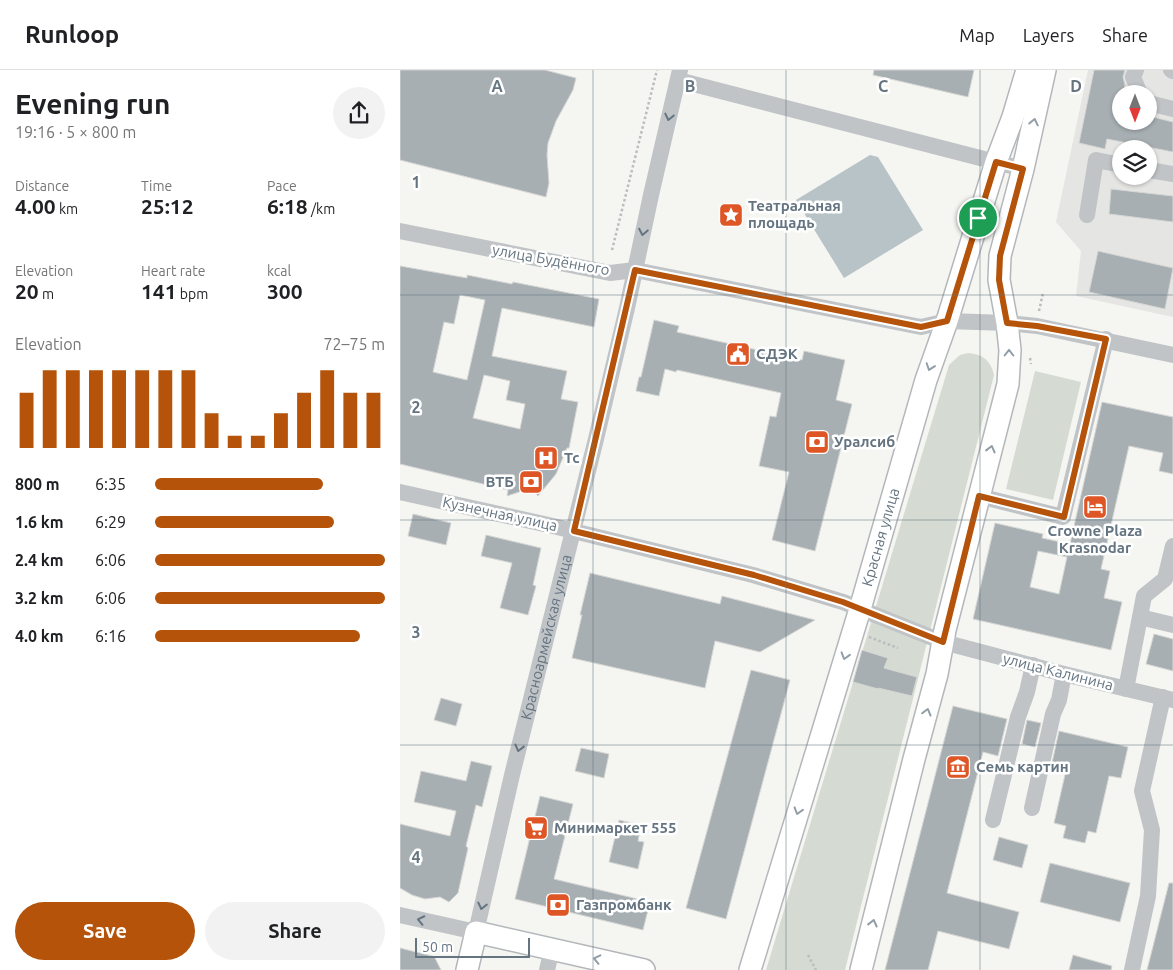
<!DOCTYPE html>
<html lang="en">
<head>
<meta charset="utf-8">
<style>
  :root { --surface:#fff; --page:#f2f2f2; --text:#202124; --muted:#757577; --line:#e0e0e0; --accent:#b45309 }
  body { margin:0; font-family:Ubuntu,sans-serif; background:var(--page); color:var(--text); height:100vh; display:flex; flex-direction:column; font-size:19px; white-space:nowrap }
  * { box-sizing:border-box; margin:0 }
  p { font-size:16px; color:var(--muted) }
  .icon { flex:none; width:28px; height:28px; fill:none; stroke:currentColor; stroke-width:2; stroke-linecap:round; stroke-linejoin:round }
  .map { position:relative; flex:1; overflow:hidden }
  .details { display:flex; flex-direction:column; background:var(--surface); width:400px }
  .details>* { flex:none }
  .needle { width:32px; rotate:180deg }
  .tools { position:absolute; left:712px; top:15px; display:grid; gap:10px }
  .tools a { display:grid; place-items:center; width:45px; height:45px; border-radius:50%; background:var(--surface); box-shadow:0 1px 4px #0004; font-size:25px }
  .scale { position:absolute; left:15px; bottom:12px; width:115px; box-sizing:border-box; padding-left:5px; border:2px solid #647481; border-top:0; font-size:14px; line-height:18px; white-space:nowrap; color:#647481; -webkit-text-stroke:4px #fff; paint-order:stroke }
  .pin { position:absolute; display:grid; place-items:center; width:42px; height:42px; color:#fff; margin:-21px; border:2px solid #fff; border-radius:50%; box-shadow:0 1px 5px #0007 }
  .round { display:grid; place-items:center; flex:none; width:52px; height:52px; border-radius:26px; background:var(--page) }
  .overview { display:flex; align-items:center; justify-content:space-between; height:85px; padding:0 15px }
  h1 { font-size:28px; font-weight:700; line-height:38px }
  .metrics { display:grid; grid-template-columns:repeat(3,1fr); gap:8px; height:85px; padding:5px 15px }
  .metrics div { display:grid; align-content:center }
  .metrics b { font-size:21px; font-weight:700 }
  .metrics small { font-size:14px; font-weight:400 }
  .metrics p { font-size:14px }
  .chart { height:140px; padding:10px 15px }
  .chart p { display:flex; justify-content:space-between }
  .chart svg { width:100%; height:90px; margin-top:5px; stroke:var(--accent); stroke-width:6 }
  .button { display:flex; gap:10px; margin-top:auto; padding:10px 15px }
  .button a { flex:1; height:58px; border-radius:30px; background:var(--accent); color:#fff; font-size:20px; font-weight:700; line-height:58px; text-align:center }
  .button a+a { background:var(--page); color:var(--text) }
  ul { padding:0 15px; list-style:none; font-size:16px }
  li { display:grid; grid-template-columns:80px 60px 1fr; align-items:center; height:38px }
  li i { height:12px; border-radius:6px; background:var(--accent) }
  header { display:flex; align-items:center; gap:30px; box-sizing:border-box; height:70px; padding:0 25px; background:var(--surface); border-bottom:1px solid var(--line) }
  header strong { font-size:24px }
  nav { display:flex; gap:28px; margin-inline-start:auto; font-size:18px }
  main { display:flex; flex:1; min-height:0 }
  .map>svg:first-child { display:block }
  .built { fill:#e5e6e4; fill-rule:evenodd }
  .green { fill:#d5dbd2 }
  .water { fill:#b7c3c7 }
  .building { fill:#a7afb3; stroke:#d6d6d4; fill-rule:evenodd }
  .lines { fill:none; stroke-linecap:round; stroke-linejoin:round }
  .major-casing { stroke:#b3b7bb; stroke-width:24 }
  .path { stroke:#babcbe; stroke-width:2.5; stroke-dasharray:2.5 2.5; stroke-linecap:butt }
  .minor { stroke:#c0c4c7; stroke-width:16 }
  .major { stroke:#fff; stroke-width:21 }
  .oneway { stroke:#647481 }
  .oneway2 { stroke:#929ea7 }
  .route-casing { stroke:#fff; stroke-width:10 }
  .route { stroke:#b45309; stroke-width:6 }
  .grid { fill:none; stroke:#647481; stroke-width:1; stroke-opacity:0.55 }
  .labels { text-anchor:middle; stroke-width:5; stroke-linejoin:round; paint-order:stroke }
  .poi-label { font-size:15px; font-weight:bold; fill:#647481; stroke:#fff; text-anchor:start }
  .street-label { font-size:15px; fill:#647481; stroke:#fff }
  .grid-label { font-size:16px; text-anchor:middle; font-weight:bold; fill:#647481; stroke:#fff; stroke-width:5; stroke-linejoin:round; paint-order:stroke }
</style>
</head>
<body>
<header>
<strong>Runloop</strong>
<nav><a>Map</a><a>Layers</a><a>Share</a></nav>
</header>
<main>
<section class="details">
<div class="overview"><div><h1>Evening run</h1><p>19:16 · 5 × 800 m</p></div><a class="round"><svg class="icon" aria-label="share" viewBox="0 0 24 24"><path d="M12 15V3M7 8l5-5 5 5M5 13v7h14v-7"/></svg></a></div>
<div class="metrics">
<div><p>Distance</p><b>4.00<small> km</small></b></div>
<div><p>Time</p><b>25:12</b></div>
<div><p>Pace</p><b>6:18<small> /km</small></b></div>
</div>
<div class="metrics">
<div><p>Elevation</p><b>20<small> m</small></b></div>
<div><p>Heart rate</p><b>141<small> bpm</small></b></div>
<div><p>kcal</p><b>300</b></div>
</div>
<div class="chart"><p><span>Elevation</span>72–75 m</p>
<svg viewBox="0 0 160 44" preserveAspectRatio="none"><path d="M5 44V17M15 44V6M25 44V6M35 44V6M45 44V6M55 44V6M65 44V6M75 44V6M85 44V27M95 44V38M105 44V38M115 44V27M125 44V17M135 44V6M145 44V17M155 44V17"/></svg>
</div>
<ul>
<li><b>800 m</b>6:35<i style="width:73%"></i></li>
<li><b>1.6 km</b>6:29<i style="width:78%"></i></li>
<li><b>2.4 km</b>6:06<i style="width:100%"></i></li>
<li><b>3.2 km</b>6:06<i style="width:100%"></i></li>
<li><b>4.0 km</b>6:16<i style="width:89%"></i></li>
</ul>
<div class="button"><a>Save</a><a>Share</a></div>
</section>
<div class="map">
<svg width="773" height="900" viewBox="0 0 773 900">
  <rect width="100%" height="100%" fill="#f5f5f1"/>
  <path class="built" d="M 688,0 L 773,0 L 773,247 L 676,226 L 681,181 L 656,152 ZM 721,24 L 749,24 L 749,51 L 721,51 ZM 721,79 L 749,79 L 749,106 L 721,106 Z"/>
  <g class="green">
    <path d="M 568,283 C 583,284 591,291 594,305 L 445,900 L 366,900 L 549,295 L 560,285 Z"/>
    <path d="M 635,301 L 681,312 L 653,430 L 606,419 Z"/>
  </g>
  <path class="water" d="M 470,85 L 478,87 L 523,160 L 444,208 L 396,130 Z"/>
  <g class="building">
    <path d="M 0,0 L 145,0 L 176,8 L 173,20 L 156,51 L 148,73 L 147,85 L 149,113 L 146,127 L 0,90 Z"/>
    <path d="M 474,0 L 574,0 L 568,27 L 473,5 Z"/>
    <path d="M 694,0 L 725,0 L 723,7 L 725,15 L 723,24 L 721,24 L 721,51 L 749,51 L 749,46 L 773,52 L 773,82 L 707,69 L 705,79 L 679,73 Z"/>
    <path d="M 711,119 L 773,126 L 773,152 L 709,144 Z"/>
    <path d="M 698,181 L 773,198 L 765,239 L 689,222 Z"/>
    <path d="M 0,196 L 67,208 L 67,205 L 112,214 L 113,212 L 199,229 L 194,257 L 102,238 L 92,286 L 167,301 L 161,329 L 178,332 L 169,378 L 167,378 L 156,404 L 138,426 L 135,422 L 124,418 L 119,422 L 107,426 L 108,420 L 0,394 ZM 60,225 L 85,230 L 67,310 L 33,302 L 44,252 L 54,254 ZM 84,305 L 110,311 L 106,330 L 125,334 L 120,359 L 73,348 Z"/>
    <path d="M 254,250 L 279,256 L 277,262 L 402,290 L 404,281 L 445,290 L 436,330 L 452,334 L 415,481 L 372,470 L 389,402 L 359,396 L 370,346 L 376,347 L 381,323 L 277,300 L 276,302 L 265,299 L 259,326 L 236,321 L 239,307 L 241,307 Z"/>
    <path d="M 702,332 L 773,347 L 773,404 L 759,401 L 763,383 L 729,376 L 701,499 L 710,501 L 704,528 L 722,532 L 711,580 L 573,549 L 595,453 L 643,464 L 642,468 L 670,474 ZM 638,481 L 667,487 L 659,524 L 630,517 Z"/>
    <path d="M 13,444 L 51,453 L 46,475 L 8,466 Z"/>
    <path d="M 86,465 L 141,478 L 133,515 L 136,516 L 128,545 L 100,538 L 112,493 L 81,486 Z"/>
    <path d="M 190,503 L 320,534 L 322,526 L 415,550 L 360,582 L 315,571 L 305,618 L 172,588 L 182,545 L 180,545 Z"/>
    <path d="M 754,564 L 773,569 L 773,601 L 746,594 Z"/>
    <path d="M 462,580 L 488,588 L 484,598 L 517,607 L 512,626 L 478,618 L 478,619 L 453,612 Z"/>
    <path d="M 351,600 L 390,610 L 326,849 L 286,838 Z"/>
    <path d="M 41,628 L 62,634 L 56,656 L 34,650 Z"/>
    <path d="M 553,636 L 607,649 L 598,686 L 583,682 L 547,823 L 619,842 L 609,879 L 538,861 L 528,900 L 485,900 Z"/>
    <path d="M 627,650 L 641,653 L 635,677 L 622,674 Z"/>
    <path d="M 659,661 L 728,677 L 721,708 L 709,706 L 696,763 L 688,761 L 685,773 L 663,768 L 666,756 L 654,753 L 667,696 L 652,693 Z"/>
    <path d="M 181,678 L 209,684 L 204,708 L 175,701 Z"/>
    <path d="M 71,691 L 92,696 L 82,737 L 76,735 L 66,776 L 68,778 L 58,823 L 49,832 L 40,827 L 25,829 L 12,825 L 0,818 L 0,754 L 50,766 L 56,741 L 14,732 L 21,701 L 66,711 Z"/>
    <path d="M 140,726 L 173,734 L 154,809 L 250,832 L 243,860 L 115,829 Z"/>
    <path d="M 219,750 L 241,755 L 238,771 L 244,772 L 238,799 L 209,792 Z"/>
    <path d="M 599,767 L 628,775 L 622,798 L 593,790 Z"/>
    <path d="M 650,793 L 730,813 L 720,852 L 640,832 Z"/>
    <path d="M 769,813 L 773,813 L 773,900 L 747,900 Z"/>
    <path d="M 0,878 L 32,886 L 35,888 L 41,900 L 0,900 Z"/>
    <path d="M 673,885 L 712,896 L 711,900 L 669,900 Z"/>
  </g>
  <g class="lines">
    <defs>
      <g id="major">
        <path d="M 67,900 L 76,862 L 244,900"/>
        <path id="s2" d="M 350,900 L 460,539 L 526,310 L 547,251 L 596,92 L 613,47 L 627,0"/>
        <path d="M 461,900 L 514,689 L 537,604 L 545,560 L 608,314 L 610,280 L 607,253 L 599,210 L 600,186 L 623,99 L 645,0"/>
      </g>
    </defs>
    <use href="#major" class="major-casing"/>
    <g class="path">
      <path d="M 212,180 L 257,0"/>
      <path d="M 639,241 L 643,223"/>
      <path d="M 630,288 L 631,294"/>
      <path d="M 469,567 L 498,578"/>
      <path d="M 408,885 L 416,900"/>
    </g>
    <g class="minor">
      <path d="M 736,0 L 733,7 L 740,24"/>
      <path d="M 771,0 L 773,1"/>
      <path d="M 278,10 L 623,99"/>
      <path d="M 749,33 L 773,39"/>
      <path d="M 749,100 L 773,104"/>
      <path d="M 687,145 L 696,90 L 721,95"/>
      <path d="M 0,161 L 210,203 L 235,200 L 521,257 L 547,251 L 607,253 L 637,256 L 773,285"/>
      <path d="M 0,422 L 153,456 L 353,505 L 443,532 L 543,572 L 664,604 L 773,630"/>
      <path d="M 579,426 L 663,447 L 706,269"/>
      <path d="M 740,547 L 773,555"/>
      <path d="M 726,619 L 744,526 L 765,509 L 773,476"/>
      <path d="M 632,738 L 653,644 L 659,630 L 664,604"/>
      <path d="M 593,750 L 618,647 L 627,622 L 633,595"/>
      <path id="s1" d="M 0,845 L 76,862 L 112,705 L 196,369 L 227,238 L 251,125 L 280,0"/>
      <path d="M 147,900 L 152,879"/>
      <path d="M 732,900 L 748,826 L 752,760 L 742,721 L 763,627"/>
    </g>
    <use href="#major" class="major"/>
  </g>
  <defs><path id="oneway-chevron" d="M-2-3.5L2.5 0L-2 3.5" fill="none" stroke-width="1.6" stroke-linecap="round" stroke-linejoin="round" transform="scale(1.25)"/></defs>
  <g class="oneway">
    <use href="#oneway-chevron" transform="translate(269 47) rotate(103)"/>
    <use href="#oneway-chevron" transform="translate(243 162) rotate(101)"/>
    <use href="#oneway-chevron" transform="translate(119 678) rotate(104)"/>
    <use href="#oneway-chevron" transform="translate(82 836) rotate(103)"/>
    <use href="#oneway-chevron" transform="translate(21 850) rotate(-168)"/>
  </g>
  <g class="oneway2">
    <use href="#oneway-chevron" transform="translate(634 52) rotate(-78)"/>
    <use href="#oneway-chevron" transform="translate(609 283) rotate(-90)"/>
    <use href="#oneway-chevron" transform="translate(530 297) rotate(109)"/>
    <use href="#oneway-chevron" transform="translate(591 379) rotate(-76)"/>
    <use href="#oneway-chevron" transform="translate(445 586) rotate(107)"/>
    <use href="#oneway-chevron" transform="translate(527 642) rotate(-75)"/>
    <use href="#oneway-chevron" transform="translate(398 741) rotate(107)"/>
    <use href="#oneway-chevron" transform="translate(473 853) rotate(-76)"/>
    <use href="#oneway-chevron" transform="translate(197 889) rotate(-167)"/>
  </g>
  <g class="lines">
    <defs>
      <path id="route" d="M 596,92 L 623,99 L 600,186 L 599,210 L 607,253 L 637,256 L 706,269 L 664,447 L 579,426 L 543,572 L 443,532 L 354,505 L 174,461 L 235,200 L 521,257 L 547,251 Z"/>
    </defs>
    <use href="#route" class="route-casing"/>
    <use href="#route" class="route"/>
  </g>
  <path class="grid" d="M 193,0 L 193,900M 386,0 L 386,900M 580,0 L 580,900M 0,225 L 773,225M 0,450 L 773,450M 0,675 L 773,675"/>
  <defs>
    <symbol id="sight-square" viewBox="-11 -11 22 22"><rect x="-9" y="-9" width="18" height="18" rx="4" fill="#df5626" stroke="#fff"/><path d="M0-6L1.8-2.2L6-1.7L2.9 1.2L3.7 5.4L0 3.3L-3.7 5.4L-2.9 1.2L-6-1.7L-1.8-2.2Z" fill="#fff"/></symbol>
    <symbol id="civic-square" viewBox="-11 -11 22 22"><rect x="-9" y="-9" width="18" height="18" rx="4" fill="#df5626" stroke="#fff"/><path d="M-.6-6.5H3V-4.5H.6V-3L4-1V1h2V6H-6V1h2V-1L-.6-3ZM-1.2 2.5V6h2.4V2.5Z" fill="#fff"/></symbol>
    <symbol id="bank-square" viewBox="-11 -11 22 22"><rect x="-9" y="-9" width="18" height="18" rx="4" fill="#df5626" stroke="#fff"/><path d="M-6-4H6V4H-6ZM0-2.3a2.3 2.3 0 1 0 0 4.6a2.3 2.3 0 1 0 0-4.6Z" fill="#fff"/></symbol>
    <symbol id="hospital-square" viewBox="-11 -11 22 22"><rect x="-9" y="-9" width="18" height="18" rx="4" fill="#df5626" stroke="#fff"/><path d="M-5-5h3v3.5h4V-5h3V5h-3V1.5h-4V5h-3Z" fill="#fff"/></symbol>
    <symbol id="hotel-square" viewBox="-11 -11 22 22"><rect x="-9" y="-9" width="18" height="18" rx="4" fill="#df5626" stroke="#fff"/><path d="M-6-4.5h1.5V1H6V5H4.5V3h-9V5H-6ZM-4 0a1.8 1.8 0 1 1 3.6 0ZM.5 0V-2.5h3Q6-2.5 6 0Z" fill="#fff"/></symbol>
    <symbol id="museum-square" viewBox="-11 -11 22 22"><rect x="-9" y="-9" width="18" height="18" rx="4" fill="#df5626" stroke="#fff"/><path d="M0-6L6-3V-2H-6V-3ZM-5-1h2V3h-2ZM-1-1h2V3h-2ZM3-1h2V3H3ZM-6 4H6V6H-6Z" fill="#fff"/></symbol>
    <symbol id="supermarket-square" viewBox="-11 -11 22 22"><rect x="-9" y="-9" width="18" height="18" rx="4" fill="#df5626" stroke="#fff"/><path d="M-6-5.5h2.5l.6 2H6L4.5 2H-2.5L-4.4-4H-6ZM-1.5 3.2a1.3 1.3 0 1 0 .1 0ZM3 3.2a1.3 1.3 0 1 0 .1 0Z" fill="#fff"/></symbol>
  </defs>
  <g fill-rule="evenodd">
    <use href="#sight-square" x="317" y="131" width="28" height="28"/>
    <use href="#civic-square" x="324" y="270" width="28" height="28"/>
    <use href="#bank-square" x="403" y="358" width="28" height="28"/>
    <use href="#hospital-square" x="132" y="374" width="28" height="28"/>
    <use href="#bank-square" x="117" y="398" width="28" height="28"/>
    <use href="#hotel-square" x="681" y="423" width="28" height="28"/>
    <use href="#museum-square" x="544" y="683" width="28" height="28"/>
    <use href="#supermarket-square" x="122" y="744" width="28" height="28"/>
    <use href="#bank-square" x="144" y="821" width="28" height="28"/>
  </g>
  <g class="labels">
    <g class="poi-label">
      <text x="348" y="141">Театральная<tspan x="348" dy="17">площадь</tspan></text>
      <text x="356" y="289">СДЭК</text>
      <text x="434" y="377">Уралсиб</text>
      <text x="164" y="393">Тс</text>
      <text x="114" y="417" text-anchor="end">ВТБ</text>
      <text x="695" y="466" text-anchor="middle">Crowne Plaza<tspan x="695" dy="17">Krasnodar</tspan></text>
      <text x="576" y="702">Семь картин</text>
      <text x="154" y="763">Минимаркет 555</text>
      <text x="176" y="840">Газпромбанк</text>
    </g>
    <g class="street-label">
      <text transform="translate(151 190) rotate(10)" y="5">улица Будённого</text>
      <text transform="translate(100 444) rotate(12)" y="5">Кузнечная улица</text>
      <text dy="5" stroke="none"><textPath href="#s2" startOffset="452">Красная улица</textPath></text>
      <text dy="5" stroke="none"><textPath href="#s1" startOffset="381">Красноармейская улица</textPath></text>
      <text transform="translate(658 602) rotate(14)" y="5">улица Калинина</text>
    </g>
  </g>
  <g class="grid-label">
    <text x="97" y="22">A</text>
    <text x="290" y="22">B</text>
    <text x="483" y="22">C</text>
    <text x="676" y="22">D</text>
    <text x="16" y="118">1</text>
    <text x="16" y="343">2</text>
    <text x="16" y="568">3</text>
    <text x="16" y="793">4</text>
  </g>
</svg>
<div class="tools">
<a><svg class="needle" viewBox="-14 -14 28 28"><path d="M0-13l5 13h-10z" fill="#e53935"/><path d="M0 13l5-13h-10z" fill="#757577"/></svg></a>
<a><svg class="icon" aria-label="layers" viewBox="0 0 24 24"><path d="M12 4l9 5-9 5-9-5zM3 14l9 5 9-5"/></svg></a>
</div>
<div class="scale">50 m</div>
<div class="pin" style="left:578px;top:148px;background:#1e9e55"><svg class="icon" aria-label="arrive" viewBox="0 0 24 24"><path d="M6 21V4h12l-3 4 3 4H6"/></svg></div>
</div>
</main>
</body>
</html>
